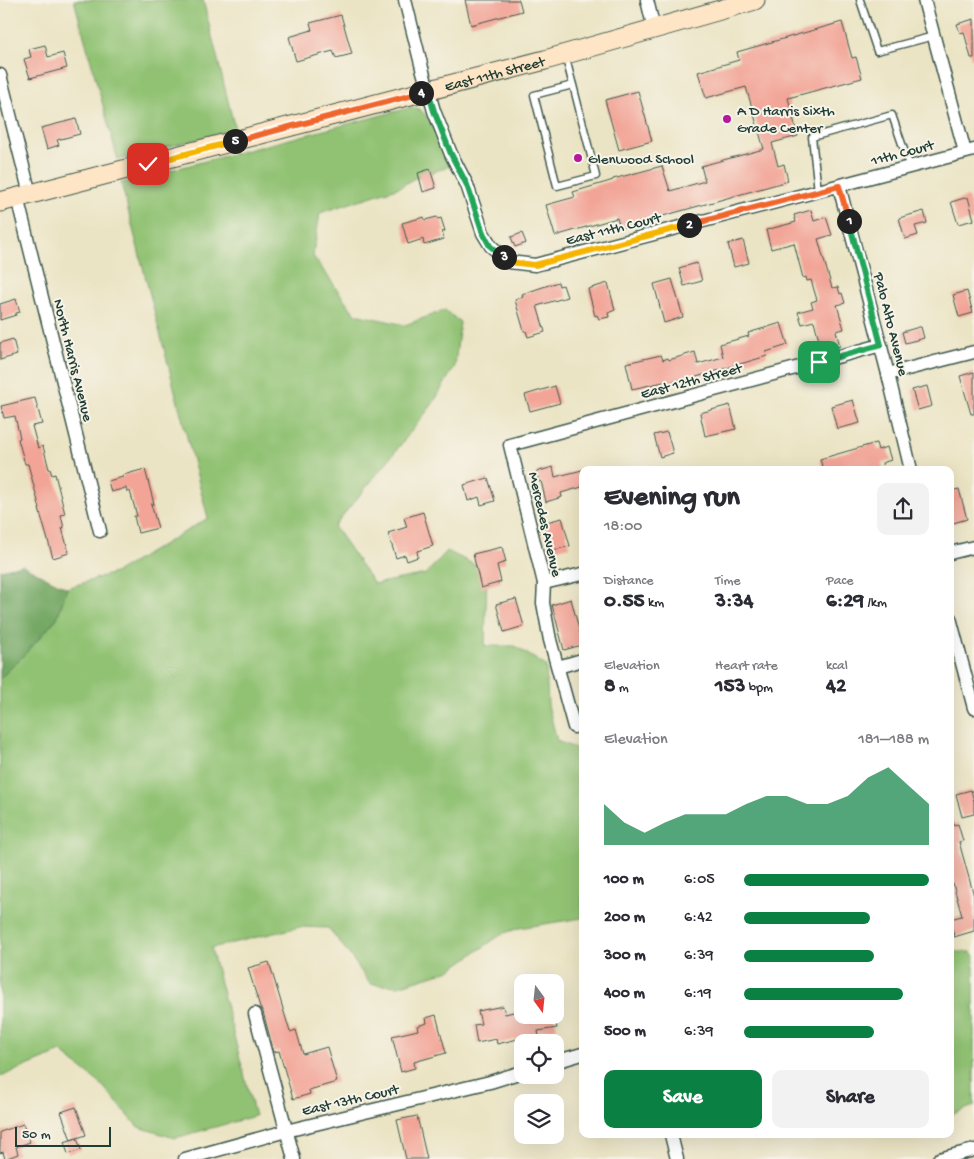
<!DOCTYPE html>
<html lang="en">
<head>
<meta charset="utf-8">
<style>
  :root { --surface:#fff; --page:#f2f2f3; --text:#2b2b33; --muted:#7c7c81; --accent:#0b8043 }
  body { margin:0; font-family:"Gochi Hand",sans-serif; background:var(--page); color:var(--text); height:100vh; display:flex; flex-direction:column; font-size:19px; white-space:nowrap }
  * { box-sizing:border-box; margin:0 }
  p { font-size:16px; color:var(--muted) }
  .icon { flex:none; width:28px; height:28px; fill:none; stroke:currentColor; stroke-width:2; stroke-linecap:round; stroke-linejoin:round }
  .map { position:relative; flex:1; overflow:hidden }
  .panel { position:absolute; left:579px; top:466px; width:375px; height:672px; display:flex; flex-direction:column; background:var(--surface); border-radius:10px; box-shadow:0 5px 20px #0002 }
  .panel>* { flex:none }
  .needle { width:32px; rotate:165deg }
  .fabs { position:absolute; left:514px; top:974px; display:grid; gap:10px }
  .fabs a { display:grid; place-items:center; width:50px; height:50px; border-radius:10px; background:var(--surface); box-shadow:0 5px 20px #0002; font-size:25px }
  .scale { position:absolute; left:15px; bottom:12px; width:96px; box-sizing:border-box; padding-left:5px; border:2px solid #1f3d34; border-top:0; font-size:14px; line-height:18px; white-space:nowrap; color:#1f3d34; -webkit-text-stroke:4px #f7f3e8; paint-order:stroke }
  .pin { position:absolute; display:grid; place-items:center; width:42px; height:42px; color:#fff; margin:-21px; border-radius:10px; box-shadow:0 2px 8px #0006 }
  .km { position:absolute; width:25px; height:25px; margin:-12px; border-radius:50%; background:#222; color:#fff; font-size:14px; line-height:25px; text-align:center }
  .round { display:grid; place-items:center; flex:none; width:52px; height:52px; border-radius:10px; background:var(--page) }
  .headline { display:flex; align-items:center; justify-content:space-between; height:85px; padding:0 25px }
  h1 { font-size:28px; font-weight:700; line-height:38px }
  .figures { display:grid; grid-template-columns:repeat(3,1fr); gap:8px; height:85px; padding:5px 25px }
  .figures div { display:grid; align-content:center }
  .figures b { font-size:21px; font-weight:700 }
  .figures small { font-size:14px; font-weight:400 }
  .figures p { font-size:14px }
  .chart { height:140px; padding:10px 25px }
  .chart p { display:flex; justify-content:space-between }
  .chart svg { width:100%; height:90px; margin-top:5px; fill:var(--accent); opacity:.7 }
  .cta { display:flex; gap:10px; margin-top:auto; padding:10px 25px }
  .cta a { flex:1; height:58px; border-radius:10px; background:var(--accent); color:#fff; font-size:20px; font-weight:700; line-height:58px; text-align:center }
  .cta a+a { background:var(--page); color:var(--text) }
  ul { padding:0 25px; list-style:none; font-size:16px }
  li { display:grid; grid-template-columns:80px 60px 1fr; align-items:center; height:38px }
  li i { height:12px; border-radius:6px; background:var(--accent) }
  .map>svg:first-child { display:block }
  .green { fill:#91c273; stroke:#588054 }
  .forest { fill:#74a865; stroke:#4a724c }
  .building { fill:#f2a597 }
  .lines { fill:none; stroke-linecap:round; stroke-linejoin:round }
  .service-casing { stroke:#3e564a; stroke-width:9 }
  .minor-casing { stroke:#3e564a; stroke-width:15 }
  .secondary-casing { stroke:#3e564a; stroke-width:21 }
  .service { stroke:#fff; stroke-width:6 }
  .minor { stroke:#fff; stroke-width:12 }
  .secondary { stroke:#fde5c5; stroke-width:19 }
  .split-1-casing { stroke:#fff; stroke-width:10 }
  .split-2-casing { stroke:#fff; stroke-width:10 }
  .split-3-casing { stroke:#fff; stroke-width:10 }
  .split-4-casing { stroke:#fff; stroke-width:10 }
  .split-5-casing { stroke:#fff; stroke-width:10 }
  .split-6-casing { stroke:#fff; stroke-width:10 }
  .split-1 { stroke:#22a559; stroke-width:6 }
  .split-2 { stroke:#f0652b; stroke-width:6 }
  .split-3 { stroke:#f5b400; stroke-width:6 }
  .split-4 { stroke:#22a559; stroke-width:6 }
  .split-5 { stroke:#f0652b; stroke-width:6 }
  .split-6 { stroke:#f5b400; stroke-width:6 }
  .poi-dot { fill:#b5179e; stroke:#f7f3e8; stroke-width:2 }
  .labels { text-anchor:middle; stroke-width:4; stroke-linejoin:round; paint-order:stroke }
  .street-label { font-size:15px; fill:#1f3d34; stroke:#f7f3e8 }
  .poi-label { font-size:15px; fill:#1f3d34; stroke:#f7f3e8; text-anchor:start }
</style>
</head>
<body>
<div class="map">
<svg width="974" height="1159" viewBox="0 0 974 1159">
  <rect width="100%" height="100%" fill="#f7f3e8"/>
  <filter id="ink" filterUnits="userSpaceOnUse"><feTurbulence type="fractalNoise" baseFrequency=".02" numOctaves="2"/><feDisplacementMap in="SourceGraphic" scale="10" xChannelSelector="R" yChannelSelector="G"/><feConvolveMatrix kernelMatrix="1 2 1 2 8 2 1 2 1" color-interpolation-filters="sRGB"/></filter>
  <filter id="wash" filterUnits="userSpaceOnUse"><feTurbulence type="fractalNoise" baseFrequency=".0096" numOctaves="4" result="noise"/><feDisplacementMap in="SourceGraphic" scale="20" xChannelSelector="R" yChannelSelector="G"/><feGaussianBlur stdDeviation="1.12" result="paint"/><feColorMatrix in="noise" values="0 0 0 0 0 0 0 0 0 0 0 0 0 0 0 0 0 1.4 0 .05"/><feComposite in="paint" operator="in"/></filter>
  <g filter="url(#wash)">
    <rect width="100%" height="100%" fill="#ebe4c4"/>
    <g class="green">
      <path d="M 74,0 L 203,0 L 235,129 L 118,160 Z"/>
      <path d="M 413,107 C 433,111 441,149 450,166 L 413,179 L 400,187 L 320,213 L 313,256 L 355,314 L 405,325 L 445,310 L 460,322 L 455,366 L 432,405 L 383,467 L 334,526 L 374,584 L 426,574 L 447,551 L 487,571 L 485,646 L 515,646 L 546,666 L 548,705 L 557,741 L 582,751 L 582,918 L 519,928 L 502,934 L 450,970 L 398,986 L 370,984 L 347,951 L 328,928 L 300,927 L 211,948 L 255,1116 L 175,1138 L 138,1127 L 102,1085 L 61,1052 L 0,1077 L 0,679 L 27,652 L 57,618 L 67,588 L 117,572 L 208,518 L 121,183 Z"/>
      <path d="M 950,952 L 971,952 L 974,956 L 974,1106 L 950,1115 Z"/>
    </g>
    <path class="forest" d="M 22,565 L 67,588 L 57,618 L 27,652 L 0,679 L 0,570 Z"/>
    <g id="blocks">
      <g class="building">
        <path d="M 465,0 L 519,0 L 522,11 L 471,25 Z"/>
        <path d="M 341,15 L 352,54 L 336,58 L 333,51 L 296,61 L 289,37 L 312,30 L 310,23 Z"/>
        <path d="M 974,19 L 974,58 L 971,58 L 964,32 L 960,33 L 957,24 Z"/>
        <path d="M 842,22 L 852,58 L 856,57 L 862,78 L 788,98 L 798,136 L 772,143 L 778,166 L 784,164 L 788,181 L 620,228 L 617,218 L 555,236 L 546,205 L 575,197 L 573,192 L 607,182 L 613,180 L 613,179 L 662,166 L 670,191 L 705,181 L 701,166 L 764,149 L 746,87 L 706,98 L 698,72 L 739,60 L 737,52 Z"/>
        <path d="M 45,45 L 48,57 L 63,53 L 67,68 L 30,78 L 24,59 L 31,57 L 29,49 Z"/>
        <path d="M 638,91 L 652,141 L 619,150 L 605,100 Z"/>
        <path d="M 76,119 L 80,134 L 57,140 L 59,145 L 47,149 L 41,128 Z"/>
        <path d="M 430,169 L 436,188 L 423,192 L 418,173 Z"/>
        <path d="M 968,197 L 974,220 L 958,224 L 951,202 Z"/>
        <path d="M 811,210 L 814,221 L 826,217 L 832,235 L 818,239 L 832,288 L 838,287 L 840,294 L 842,293 L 845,303 L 837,305 L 844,329 L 836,331 L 840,346 L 822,351 L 814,321 L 802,324 L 798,312 L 813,308 L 811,302 L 817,300 L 811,280 L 807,281 L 806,277 L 803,278 L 794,243 L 771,249 L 766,230 L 796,222 L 794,215 Z"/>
        <path d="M 924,211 L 927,223 L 915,226 L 918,235 L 905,239 L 899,218 Z"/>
        <path d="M 424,217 L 425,220 L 437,217 L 438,219 L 441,218 L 445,231 L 442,232 L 444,239 L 424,245 L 423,239 L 408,244 L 402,223 Z"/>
        <path d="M 522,233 L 526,243 L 515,247 L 511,237 Z"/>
        <path d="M 743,240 L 749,263 L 734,267 L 728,244 Z"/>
        <path d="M 697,263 L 702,281 L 684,286 L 679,268 Z"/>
        <path d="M 672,279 L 683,317 L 664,323 L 654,284 Z"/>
        <path d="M 558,282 L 559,286 L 563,285 L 567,297 L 537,306 L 545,332 L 528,337 L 526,331 L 524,331 L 515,300 L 523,297 L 522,294 Z"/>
        <path d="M 608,283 L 615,310 L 608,313 L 609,317 L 599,319 L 597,315 L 595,316 L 588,289 Z"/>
        <path d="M 967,291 L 973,313 L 959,317 L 953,295 Z"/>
        <path d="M 16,299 L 20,312 L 16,313 L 16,315 L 0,320 L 0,304 Z"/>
        <path d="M 781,323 L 788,345 L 766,352 L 767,356 L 693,378 L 694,381 L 685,383 L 684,379 L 668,383 L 668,381 L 632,389 L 626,363 L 661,355 L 663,360 L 668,358 L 669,360 L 695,352 L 698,364 L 723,357 L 720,344 L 749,336 L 748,333 Z"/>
        <path d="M 919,327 L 921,327 L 924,338 L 905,343 L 902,332 Z"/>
        <path d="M 13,339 L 17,355 L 0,360 L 0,343 Z"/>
        <path d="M 974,372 L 974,414 L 971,414 L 960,376 Z"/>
        <path d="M 555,386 L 560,403 L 530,411 L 525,395 Z"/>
        <path d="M 927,386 L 932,406 L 918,410 L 912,390 Z"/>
        <path d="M 35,398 L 42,424 L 32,426 L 38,448 L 43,446 L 49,469 L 50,469 L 52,475 L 55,474 L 65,514 L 61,515 L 64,528 L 62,528 L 69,553 L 53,558 L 39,509 L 40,509 L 28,464 L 25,464 L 18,439 L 20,438 L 15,416 L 4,418 L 1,406 Z"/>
        <path d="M 853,400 L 860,423 L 837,429 L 831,406 Z"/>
        <path d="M 730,405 L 736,429 L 705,436 L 700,413 Z"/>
        <path d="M 667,432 L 673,453 L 660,457 L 654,435 Z"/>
        <path d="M 876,443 L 878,450 L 887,447 L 891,460 L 882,463 L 883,470 L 823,470 L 820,459 Z"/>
        <path d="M 553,467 L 555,477 L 582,470 L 582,487 L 561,493 L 562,497 L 546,502 L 541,481 L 539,482 L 536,472 Z"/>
        <path d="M 145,469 L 154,504 L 151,504 L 158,528 L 138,533 L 134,516 L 137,516 L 130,491 L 127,492 L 126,488 L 111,492 L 108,481 L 123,477 L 123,475 Z"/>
        <path d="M 488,478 L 495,501 L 481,505 L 479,497 L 468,501 L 464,485 Z"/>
        <path d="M 959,489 L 967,519 L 950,524 L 950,491 Z"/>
        <path d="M 423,512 L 433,546 L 417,551 L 418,557 L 407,561 L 405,555 L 396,558 L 388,533 L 407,527 L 404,518 Z"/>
        <path d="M 562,518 L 570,546 L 550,551 L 543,523 Z"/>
        <path d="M 502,547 L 506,562 L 497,565 L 501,582 L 481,588 L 473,554 Z"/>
        <path d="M 516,599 L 524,626 L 504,632 L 496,604 Z"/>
        <path d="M 571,599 L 582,640 L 582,645 L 564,650 L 552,605 Z"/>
        <path d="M 971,790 L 974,801 L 974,814 L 962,817 L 956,794 Z"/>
        <path d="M 950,821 L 953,821 L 954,825 L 958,824 L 963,841 L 959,842 L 974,896 L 974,931 L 954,937 L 950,919 L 962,916 L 953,884 L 950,885 Z"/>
        <path d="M 269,962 L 290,1032 L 296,1030 L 303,1054 L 327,1047 L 337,1082 L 309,1090 L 310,1094 L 293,1099 L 279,1051 L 274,1052 L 263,1012 L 260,1007 L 248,968 Z"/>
        <path d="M 503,1006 L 505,1014 L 522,1010 L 522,1015 L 554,1015 L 557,1028 L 538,1031 L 539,1037 L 523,1040 L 522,1038 L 497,1044 L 496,1039 L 477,1043 L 474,1025 L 481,1024 L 478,1011 Z"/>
        <path d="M 436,1015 L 446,1053 L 414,1062 L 415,1068 L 401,1072 L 392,1036 L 418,1030 L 417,1026 L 427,1023 L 426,1018 Z"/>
        <path d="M 76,1107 L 86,1135 L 71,1140 L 61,1112 Z"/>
        <path d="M 417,1116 L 427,1159 L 406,1159 L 397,1120 Z"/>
        <path d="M 23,1124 L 30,1142 L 16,1147 L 18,1154 L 5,1159 L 3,1152 L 0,1153 L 0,1132 Z"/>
        <path d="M 77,1138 L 81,1150 L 68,1154 L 64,1142 Z"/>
      </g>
    </g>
  </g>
  <g filter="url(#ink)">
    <use href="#blocks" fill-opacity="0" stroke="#3e564a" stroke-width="1"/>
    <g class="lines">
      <defs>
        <g id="service">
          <path d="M 860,0 L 877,51 L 934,36"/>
          <path d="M 565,56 C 568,65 570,75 573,85 L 596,176 L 557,186 L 534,95 L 573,85"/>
          <path d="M 818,191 L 812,137 L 892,115 L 910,167"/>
        </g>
        <g id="minor">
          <path d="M 405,0 L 422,68 L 434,111 L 451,154 L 467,185 L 483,233 L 491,246 L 509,262 L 535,265 L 818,191 L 974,150"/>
          <path d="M 647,0 L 654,29"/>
          <path d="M 924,0 L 965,152"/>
          <path d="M 0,75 L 30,194"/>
          <path d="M 839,186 L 888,374 L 911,470"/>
          <path d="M 17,197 L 100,531"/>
          <path d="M 888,374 L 974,352"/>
          <path d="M 950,553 L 974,547"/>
          <path d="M 544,583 L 582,574"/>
          <path d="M 950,618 L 974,708"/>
          <path d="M 558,667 L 582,660"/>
          <path d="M 574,727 L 550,640 L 543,603 L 544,583 L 510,445 L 881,345"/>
          <path d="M 255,1014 L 294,1159"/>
          <path d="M 555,1062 L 582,1054"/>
          <path d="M 671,1135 L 677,1159"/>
          <path d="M 185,1159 L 286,1131 L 490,1082 L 522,1072"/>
          <path d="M 939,1159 L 974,1150"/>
        </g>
        <g id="secondary">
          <path id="s1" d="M 0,202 L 545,60 L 755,0"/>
        </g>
      </defs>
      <use href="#service" class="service-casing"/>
      <use href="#minor" class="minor-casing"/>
      <use href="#secondary" class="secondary-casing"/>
      <use href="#service" class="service"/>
      <use href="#minor" class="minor"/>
      <use href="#secondary" class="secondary"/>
    </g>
  </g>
  <g class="lines" filter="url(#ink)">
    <defs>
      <path id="split-1" d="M 819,362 L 881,345 L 849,221"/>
      <path id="split-2" d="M 689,225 L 839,186 L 849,221"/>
      <path id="split-3" d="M 504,257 L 509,262 L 535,265 L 689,225"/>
      <path id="split-4" d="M 421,93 L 428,91 L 434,111 L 451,154 L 467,185 L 483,233 L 490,246 L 504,257"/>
      <path id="split-5" d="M 235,141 L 421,93"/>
      <path id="split-6" d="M 148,164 L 235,141"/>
    </defs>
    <use href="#split-1" class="split-1-casing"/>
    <use href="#split-2" class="split-2-casing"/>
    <use href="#split-3" class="split-3-casing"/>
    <use href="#split-4" class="split-4-casing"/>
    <use href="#split-5" class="split-5-casing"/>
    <use href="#split-6" class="split-6-casing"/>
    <use href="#split-1" class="split-1"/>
    <use href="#split-2" class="split-2"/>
    <use href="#split-3" class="split-3"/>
    <use href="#split-4" class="split-4"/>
    <use href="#split-5" class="split-5"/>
    <use href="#split-6" class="split-6"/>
  </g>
  <g class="poi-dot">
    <circle cx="727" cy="119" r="5"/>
    <circle cx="578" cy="158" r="5"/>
  </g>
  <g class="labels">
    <g class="street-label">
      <text dy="5" stroke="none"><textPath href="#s1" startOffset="511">East 11th Street</textPath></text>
      <text transform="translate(902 152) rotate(-15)" y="5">11th Court</text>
      <text transform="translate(613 228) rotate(-14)" y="5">East 11th Court</text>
      <text transform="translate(892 324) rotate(76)" y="5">Palo Alto Avenue</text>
      <text transform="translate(74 360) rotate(76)" y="5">North Harris Avenue</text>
      <text transform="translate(691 380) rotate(-15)" y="5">East 12th Street</text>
      <text transform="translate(546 524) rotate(77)" y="5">Mercedes Avenue</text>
      <text transform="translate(350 1099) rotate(-13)" y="5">East 13th Court</text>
    </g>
    <g class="poi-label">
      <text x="737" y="115">A D Harris Sixth<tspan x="737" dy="17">Grade Center</tspan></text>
      <text x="588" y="163">Glenwood School</text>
    </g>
  </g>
</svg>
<div class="fabs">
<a><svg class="needle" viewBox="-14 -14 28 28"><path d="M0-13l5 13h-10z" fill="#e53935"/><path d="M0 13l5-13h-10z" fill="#7c7c81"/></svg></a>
<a><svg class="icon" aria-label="locate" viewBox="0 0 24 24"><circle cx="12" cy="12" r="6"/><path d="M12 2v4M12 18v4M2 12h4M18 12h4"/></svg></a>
<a><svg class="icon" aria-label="layers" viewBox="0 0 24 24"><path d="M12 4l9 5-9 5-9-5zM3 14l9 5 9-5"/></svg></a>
</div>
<div class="scale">50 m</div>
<div class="pin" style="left:819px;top:362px;background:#1e9e55"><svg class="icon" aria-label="arrive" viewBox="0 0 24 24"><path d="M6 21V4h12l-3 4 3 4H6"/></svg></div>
<div class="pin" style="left:148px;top:164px;background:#d93025"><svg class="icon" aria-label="check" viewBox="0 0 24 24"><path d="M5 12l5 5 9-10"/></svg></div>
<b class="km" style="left:849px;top:221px">1</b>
<b class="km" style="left:689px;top:225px">2</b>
<b class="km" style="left:504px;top:257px">3</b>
<b class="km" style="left:421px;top:93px">4</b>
<b class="km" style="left:235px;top:141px">5</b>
<section class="panel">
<div class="headline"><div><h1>Evening run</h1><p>18:00</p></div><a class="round"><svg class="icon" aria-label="share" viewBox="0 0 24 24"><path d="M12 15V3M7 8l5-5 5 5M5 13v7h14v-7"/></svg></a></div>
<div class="figures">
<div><p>Distance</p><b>0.55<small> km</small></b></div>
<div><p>Time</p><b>3:34</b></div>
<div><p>Pace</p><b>6:29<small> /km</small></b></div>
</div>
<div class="figures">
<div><p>Elevation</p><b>8<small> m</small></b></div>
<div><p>Heart rate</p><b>153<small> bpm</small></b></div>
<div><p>kcal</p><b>42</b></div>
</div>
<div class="chart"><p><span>Elevation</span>181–188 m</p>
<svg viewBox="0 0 160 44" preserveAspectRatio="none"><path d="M0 44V24L10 33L20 38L30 33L40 29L50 29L60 29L70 24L80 20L90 20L100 24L110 24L120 20L130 11L140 6L150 15L160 24V44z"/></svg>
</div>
<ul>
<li><b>100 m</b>6:05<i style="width:100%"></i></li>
<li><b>200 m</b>6:42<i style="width:68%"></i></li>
<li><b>300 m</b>6:39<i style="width:70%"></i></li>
<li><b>400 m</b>6:19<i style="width:86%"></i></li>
<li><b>500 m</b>6:39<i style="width:70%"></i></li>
</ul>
<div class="cta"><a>Save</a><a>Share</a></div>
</section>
</div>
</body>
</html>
